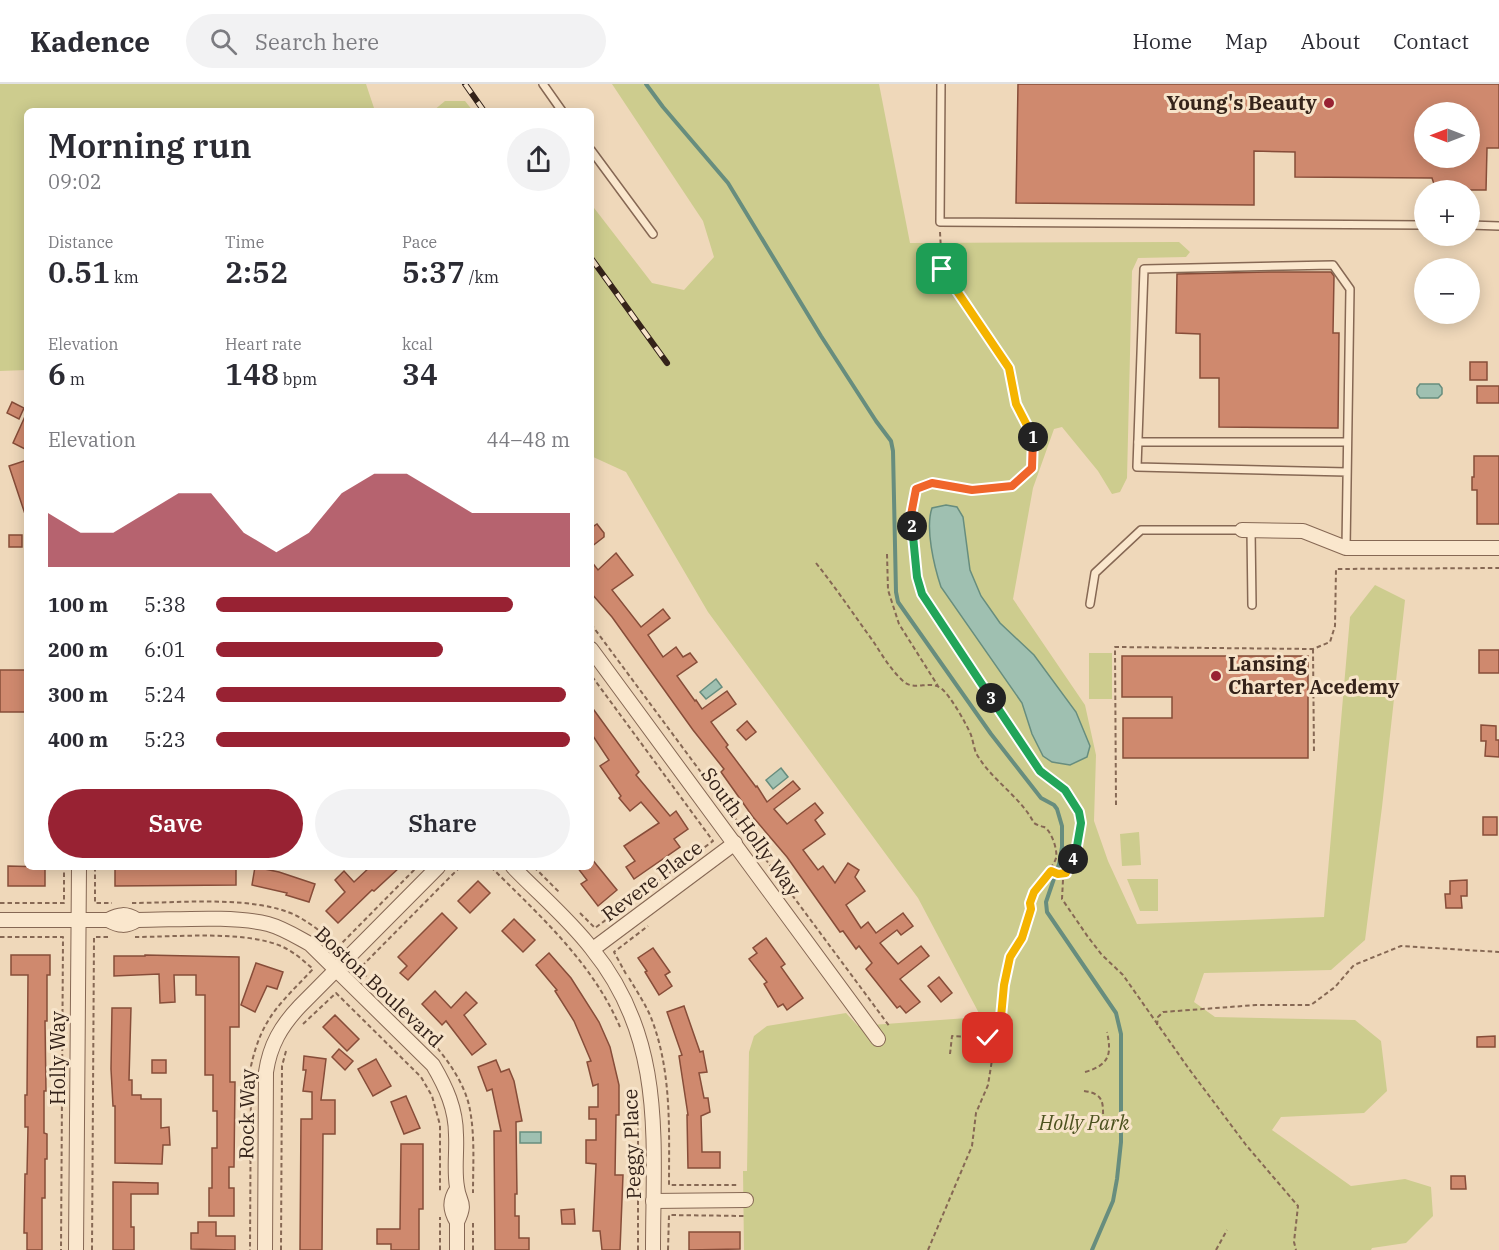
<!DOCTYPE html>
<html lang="en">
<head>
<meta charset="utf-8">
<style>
  :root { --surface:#fff; --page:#f2f2f3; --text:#2b2b33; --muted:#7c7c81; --line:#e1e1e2; --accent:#982233 }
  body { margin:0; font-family:"IBM Plex Serif",serif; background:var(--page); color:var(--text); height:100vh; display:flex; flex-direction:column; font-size:22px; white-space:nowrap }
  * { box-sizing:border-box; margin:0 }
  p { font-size:20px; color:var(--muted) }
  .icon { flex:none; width:33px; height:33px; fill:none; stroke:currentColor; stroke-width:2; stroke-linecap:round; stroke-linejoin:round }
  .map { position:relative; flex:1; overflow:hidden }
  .details { position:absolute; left:24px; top:24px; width:570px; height:762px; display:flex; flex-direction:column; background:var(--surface); border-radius:9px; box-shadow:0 3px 15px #0003 }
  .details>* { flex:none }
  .needle { width:39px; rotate:270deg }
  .tools { position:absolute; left:1414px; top:18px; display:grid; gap:12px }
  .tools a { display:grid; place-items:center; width:66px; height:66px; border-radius:50%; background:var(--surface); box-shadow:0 3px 15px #0003; font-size:30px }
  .pin { position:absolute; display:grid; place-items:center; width:51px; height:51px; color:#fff; margin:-26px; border-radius:12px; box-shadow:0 3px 9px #0006 }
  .km { position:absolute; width:30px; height:30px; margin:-15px; border-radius:50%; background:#222; color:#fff; font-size:16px; line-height:30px; text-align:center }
  .round { display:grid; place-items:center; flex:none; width:63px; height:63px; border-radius:32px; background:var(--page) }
  .summary { display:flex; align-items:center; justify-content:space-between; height:102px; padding:0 24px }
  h1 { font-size:33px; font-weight:600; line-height:45px }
  .figures { display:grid; grid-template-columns:repeat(3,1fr); gap:9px; height:102px; padding:6px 24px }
  .figures div { display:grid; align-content:center }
  .figures b { font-size:30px; font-weight:600 }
  .figures small { font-size:16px; font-weight:400 }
  .figures p { font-size:16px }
  .chart { height:168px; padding:12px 24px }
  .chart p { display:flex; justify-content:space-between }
  .chart svg { width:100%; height:108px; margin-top:6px; fill:var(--accent); opacity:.7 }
  .action { display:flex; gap:12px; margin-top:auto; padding:12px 24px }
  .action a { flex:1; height:69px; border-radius:36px; background:var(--accent); color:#fff; font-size:24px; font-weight:600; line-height:69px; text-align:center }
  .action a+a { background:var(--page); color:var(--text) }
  ul { padding:0 24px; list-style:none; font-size:20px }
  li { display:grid; grid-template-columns:96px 72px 1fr; align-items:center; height:45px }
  li i { height:15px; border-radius:8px; background:var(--accent) }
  header { display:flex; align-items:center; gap:36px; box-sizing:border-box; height:84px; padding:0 30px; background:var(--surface); border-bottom:2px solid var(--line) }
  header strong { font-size:28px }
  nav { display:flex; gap:33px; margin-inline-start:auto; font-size:21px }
  .search { width:420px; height:54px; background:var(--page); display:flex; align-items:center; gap:15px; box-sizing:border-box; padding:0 21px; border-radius:33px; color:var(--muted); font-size:22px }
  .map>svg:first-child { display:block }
  .green { fill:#cdcc8e }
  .water { fill:#9fc0b1; stroke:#678d7e; stroke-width:1.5 }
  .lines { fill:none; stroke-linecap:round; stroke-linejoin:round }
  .stream { stroke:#678d7e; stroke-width:4 }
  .building { fill:#cf896e; stroke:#874d39; stroke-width:1.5; fill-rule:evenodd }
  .service-casing { stroke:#866854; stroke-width:10 }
  .minor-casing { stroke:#866854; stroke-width:16 }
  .path { stroke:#866854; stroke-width:2; stroke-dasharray:4.5 3; stroke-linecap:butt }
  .service { stroke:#fae7cd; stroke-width:7 }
  .minor { stroke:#fae7cd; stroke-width:14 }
  .rail-casing { stroke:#35231a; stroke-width:6 }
  .rail { stroke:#f7e4ca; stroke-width:4; stroke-dasharray:11; stroke-linecap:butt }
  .split-1-casing { stroke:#fff; stroke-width:12 }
  .split-2-casing { stroke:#fff; stroke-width:12 }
  .split-3-casing { stroke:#fff; stroke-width:12 }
  .split-4-casing { stroke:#fff; stroke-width:12 }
  .split-5-casing { stroke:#fff; stroke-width:12 }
  .split-1 { stroke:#f5b400; stroke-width:8 }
  .split-2 { stroke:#f0652b; stroke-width:8 }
  .split-3 { stroke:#22a559; stroke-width:8 }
  .split-4 { stroke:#22a559; stroke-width:8 }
  .split-5 { stroke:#f5b400; stroke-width:8 }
  .poi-dot { fill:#982233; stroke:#f7e4ca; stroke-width:2 }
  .labels { text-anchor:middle; stroke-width:6; stroke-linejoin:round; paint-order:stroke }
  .poi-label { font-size:20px; font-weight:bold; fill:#35231a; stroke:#f7e4ca; text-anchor:end }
  .street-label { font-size:20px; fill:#35231a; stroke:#f7e4ca }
  .park-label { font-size:20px; font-style:italic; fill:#4c521f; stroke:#f7e4ca }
</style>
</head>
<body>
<header>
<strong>Kadence</strong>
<div class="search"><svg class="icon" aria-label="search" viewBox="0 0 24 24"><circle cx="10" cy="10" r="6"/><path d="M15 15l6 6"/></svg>Search here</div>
<nav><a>Home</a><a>Map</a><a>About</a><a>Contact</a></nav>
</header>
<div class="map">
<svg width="1499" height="1166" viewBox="0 0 1499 1166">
  <rect width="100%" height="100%" fill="#efd8ba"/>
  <g class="green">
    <path d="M 0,0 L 366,0 L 375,27 L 27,27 L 27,286 L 0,287 Z"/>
    <path d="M 612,0 L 879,0 L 910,159 L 1179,158 L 1190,168 L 1186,173 L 1138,174 L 1132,187 L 1127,394 L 1120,408 L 1112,410 L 1098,387 L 1062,343 L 1054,345 L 1033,404 L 1013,515 L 1085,621 L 1096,671 L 1094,737 L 1108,777 L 1137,840 L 1324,833 L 1350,533 L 1375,501 L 1405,516 L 1382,723 L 1365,856 L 1331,886 L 1204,889 L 1194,918 L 1215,933 L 1355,936 L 1381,957 L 1387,1007 L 1364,1029 L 1281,1033 L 1272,1046 L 1351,1102 L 1405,1095 L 1431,1103 L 1433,1132 L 1406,1159 L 1372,1164 L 1371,1166 L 744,1166 L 743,1087 L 747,1087 L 749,968 L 754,952 L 767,942 L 846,929 L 858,942 L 981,933 L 918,814 L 708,528 L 626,388 L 591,372 L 591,120 L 652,199 L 684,206 L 714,173 L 703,137 Z"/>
    <path d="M 445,17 L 465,17 L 473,27 L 433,27 Z"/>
    <rect x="1089" y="569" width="23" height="46"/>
    <path d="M 1139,748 L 1141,781 L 1122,782 L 1120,750 Z"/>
    <path d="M 1127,795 L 1158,795 L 1158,827 L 1140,827 Z"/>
  </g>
  <g class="water">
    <path d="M 1420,300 L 1439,300 L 1442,304 L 1442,310 L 1438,314 L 1420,314 L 1417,310 L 1417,304 Z"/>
    <path d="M 946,421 L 957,423 L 963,433 L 970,486 L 981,512 L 1000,539 L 1034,571 L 1076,628 L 1090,662 L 1087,673 L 1070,681 L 1052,678 L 1043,672 L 1032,650 L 1022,619 L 941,503 C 934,482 925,444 932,424 Z"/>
    <path d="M 716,595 L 722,603 L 706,615 L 700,608 Z"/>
    <path d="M 781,684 L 788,693 L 773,705 L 766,696 Z"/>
    <rect x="520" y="1048" width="21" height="11"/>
  </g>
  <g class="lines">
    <path class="stream" d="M 646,0 L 663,23 L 728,99 L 821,252 L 876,337 L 891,357 L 893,367 L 896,508 L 898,518 L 991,650 L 1041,714 L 1054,721 L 1057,725 L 1062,742 L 1062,763 L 1059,780 L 1046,818 L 1047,828 L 1116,929 L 1121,950 L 1121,1058 L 1117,1095 L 1113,1117 L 1092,1166"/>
  </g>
  <g class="building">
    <path d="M 1018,0 L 1499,0 L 1499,64 L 1487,64 L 1486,106 L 1436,106 L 1432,94 L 1295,93 L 1295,68 L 1254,67 L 1254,121 L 1016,119 ZM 1425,28 L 1470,28 L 1470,74 L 1425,74 Z"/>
    <path d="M 1269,188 L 1331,188 L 1334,192 L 1333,249 L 1339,249 L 1338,344 L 1219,343 L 1219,294 L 1200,294 L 1200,250 L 1176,249 L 1177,190 Z"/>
    <rect x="1470" y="278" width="17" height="18"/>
    <rect x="1477" y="302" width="22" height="17"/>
    <path d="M 12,318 L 24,324 L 19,335 L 7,329 Z"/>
    <path d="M 27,328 L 27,366 L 13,359 Z"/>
    <path d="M 1474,372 L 1499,372 L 1499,440 L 1477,440 L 1477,406 L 1472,406 L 1472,393 L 1474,393 Z"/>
    <path d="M 27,376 L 27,430 L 25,430 L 9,382 Z"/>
    <path d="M 597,440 L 604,449 L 604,453 L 591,463 L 591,444 Z"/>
    <rect x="9" y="451" width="13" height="12"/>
    <path d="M 616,469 L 633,491 L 612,506 L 641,543 L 663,525 L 670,534 L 648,551 L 663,573 L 676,563 L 683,573 L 690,569 L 697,578 L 677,592 L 695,617 L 696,616 L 702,625 L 727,607 L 736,620 L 711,638 L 728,661 L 726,663 L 756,703 L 757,702 L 767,718 L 793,697 L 800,705 L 774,725 L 787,740 L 815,719 L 823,729 L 815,736 L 825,750 L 803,766 L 818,786 L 823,782 L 835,799 L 848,779 L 859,786 L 855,793 L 865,807 L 846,821 L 861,844 L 868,838 L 876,849 L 903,829 L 913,842 L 901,851 L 897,846 L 880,859 L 898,880 L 921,862 L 929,872 L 900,895 L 920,918 L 906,929 L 900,922 L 897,924 L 866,885 L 872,879 L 859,862 L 856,865 L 843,847 L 840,848 L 787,773 L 753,733 L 721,688 L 724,685 L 693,646 L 612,533 L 591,509 L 591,477 L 598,486 Z"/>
    <rect x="1479" y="566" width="20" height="23"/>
    <path d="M 1122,572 L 1308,572 L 1308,674 L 1123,674 L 1123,634 L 1172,634 L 1172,613 L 1122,613 Z"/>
    <rect x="0" y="586" width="27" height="42"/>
    <path d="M 591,622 L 639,688 L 636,691 L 670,732 L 676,727 L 688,745 L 674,755 L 680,763 L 634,795 L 626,783 L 635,777 L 624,762 L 659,739 L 641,718 L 630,727 L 619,714 L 621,712 L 600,682 L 609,676 L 591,649 Z"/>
    <path d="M 747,637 L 756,648 L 746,656 L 737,646 Z"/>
    <path d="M 1481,641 L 1496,642 L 1496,656 L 1499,656 L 1499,673 L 1485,672 L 1486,657 L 1481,657 Z"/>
    <rect x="1483" y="733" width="14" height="18"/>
    <path d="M 591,774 L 617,806 L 598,822 L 581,800 L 587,796 L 577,783 L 591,783 Z"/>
    <path d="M 8,782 L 45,783 L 45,802 L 8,802 Z"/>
    <path d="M 115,783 L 205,783 L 205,785 L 236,785 L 236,801 L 115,802 Z"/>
    <path d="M 255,783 L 279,788 L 315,800 L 309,818 L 286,811 L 287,809 L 252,801 Z"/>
    <path d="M 370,783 L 400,783 L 374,807 L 372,806 L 338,839 L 326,827 L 345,808 L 335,796 L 344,787 L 354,798 Z"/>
    <path d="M 1467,796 L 1467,812 L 1461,812 L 1462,824 L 1446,824 L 1445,810 L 1450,810 L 1450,797 Z"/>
    <path d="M 478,797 L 490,809 L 470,829 L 458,817 Z"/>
    <path d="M 442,829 L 457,844 L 408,896 L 400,889 L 407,882 L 398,873 Z"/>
    <path d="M 514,835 L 535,856 L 523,868 L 502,847 Z"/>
    <path d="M 766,854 L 785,880 L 781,883 L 803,914 L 787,926 L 783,920 L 778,923 L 764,900 L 767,898 L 749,875 L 757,869 L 753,864 Z"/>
    <path d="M 653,864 L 670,888 L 665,891 L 672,902 L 659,911 L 645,888 L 647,887 L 638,874 Z"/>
    <path d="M 549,869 L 571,894 L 599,938 L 610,963 L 619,1001 L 619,1031 L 616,1031 L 615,1091 L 623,1091 L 620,1166 L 602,1166 L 600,1147 L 593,1147 L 596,1080 L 586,1079 L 586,1056 L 596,1056 L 596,1035 L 589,1035 L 589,1023 L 598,1023 L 598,1000 L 593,1002 L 587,978 L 591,977 L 574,937 L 555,907 L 557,906 L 536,881 Z"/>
    <path d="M 11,871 L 50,871 L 50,891 L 47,891 L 47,937 L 45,937 L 46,1007 L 44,1007 L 44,1049 L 47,1050 L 47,1075 L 45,1075 L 45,1114 L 42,1114 L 42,1166 L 27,1166 L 27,1149 L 24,1149 L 25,1090 L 27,1090 L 28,1043 L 25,1043 L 25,1011 L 27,1011 L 28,891 L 11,891 Z"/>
    <path d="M 145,871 L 239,873 L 239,943 L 230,943 L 230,998 L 235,998 L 234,1083 L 229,1083 L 229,1104 L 234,1104 L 234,1132 L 209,1132 L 209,1104 L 212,1104 L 212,1064 L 217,1064 L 217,1027 L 213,1027 L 213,991 L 205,991 L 205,911 L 196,911 L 196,891 L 174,891 L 175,918 L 160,919 L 159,890 L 114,892 L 114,872 L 145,872 Z"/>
    <path d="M 256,879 L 283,888 L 277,905 L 267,902 L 255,928 L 241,921 Z"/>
    <path d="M 939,893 L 952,909 L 941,918 L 928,902 Z"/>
    <path d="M 435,907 L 451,924 L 466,908 L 477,919 L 464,931 L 486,960 L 472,971 L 446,937 L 442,941 L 422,920 Z"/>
    <path d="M 684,922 L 700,968 L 703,967 L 707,988 L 699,989 L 704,1014 L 708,1014 L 710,1028 L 701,1032 L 702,1068 L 720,1068 L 720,1084 L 688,1084 L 687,1031 L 688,1031 L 679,972 L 682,971 L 667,928 Z"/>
    <path d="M 112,924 L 131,924 L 129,996 L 132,996 L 132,1011 L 141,1011 L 141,1015 L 161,1015 L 161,1044 L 169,1043 L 170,1061 L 163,1061 L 162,1080 L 115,1079 L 115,1022 L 113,1022 L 111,985 Z"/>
    <path d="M 335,931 L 359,955 L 347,967 L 323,943 Z"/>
    <path d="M 1495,952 L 1495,963 L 1477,963 L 1477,953 Z"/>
    <path d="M 339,965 L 353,977 L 345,986 L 332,973 Z"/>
    <path d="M 304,972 L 326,975 L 321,1016 L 335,1016 L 335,1050 L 323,1050 L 322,1166 L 300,1166 L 301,1035 L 312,1035 L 312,1008 L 303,1007 L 306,986 L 303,986 Z"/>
    <path d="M 376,975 L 391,1002 L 373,1012 L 358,985 Z"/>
    <rect x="152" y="976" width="14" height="13"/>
    <path d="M 496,976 L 501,988 L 509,985 L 514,997 L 522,1037 L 516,1038 L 517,1110 L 515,1110 L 515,1132 L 519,1132 L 519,1154 L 529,1154 L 529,1166 L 495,1166 L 494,1047 L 501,1047 L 492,1005 L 487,1007 L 478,983 Z"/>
    <path d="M 406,1012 L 420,1044 L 404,1050 L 391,1018 Z"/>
    <path d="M 401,1060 L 423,1060 L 423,1125 L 419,1125 L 419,1166 L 391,1166 L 391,1160 L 377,1160 L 377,1145 L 400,1145 Z"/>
    <path d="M 1451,1092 L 1465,1092 L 1466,1105 L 1451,1105 Z"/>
    <path d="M 113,1098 L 158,1099 L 158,1110 L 131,1110 L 131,1143 L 134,1143 L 134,1166 L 113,1166 Z"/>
    <path d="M 574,1125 L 575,1140 L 562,1140 L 561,1126 Z"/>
    <path d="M 198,1138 L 216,1138 L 216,1152 L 235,1152 L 235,1166 L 191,1165 L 191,1149 L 198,1149 Z"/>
    <path d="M 689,1148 L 740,1148 L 740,1165 L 689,1166 Z"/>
  </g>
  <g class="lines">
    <defs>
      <g id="service">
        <path d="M 543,0 L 562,27"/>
        <path d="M 941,0 L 940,138 L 1425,141"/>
        <path d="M 591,66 L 653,150"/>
        <path d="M 1470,141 L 1499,142"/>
        <path d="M 1138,358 L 1347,358"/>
        <path d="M 1251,446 L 1252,521"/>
        <path d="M 1346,464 L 1350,205 L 1333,181 L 1144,185 L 1137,383 L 1347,388"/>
        <path d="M 1090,520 L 1095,489 L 1141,446 L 1242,446"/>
      </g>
      <g id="minor">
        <path d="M 1242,446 L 1303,447 L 1346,464 L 1499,464"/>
        <path d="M 591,565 L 878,955"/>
        <path d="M 513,783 C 539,810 569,835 592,865 C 666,956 653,1057 653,1166"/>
        <path d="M 0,836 L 108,836 C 119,842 126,843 137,836 C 126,829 119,830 108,836"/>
        <path d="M 137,836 C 175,836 232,831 268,840 C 283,844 297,853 310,860 L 433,981 C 446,1003 456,1025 456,1051 C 457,1068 454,1086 457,1103 C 459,1120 467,1117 457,1138 C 450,1126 449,1117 457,1105"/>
        <path d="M 593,865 L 735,759"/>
        <path d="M 653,1117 L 746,1116"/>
        <path d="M 76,1166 L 79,783"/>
        <path d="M 265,1166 L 266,988 C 270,961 281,942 300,922 L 438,783"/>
        <path d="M 457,1166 L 457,1138"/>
      </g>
    </defs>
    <use href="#service" class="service-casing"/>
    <use href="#minor" class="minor-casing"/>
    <g class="path">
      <path d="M 940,148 L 942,185 L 1009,284 L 1016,320 L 1034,353 L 1032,384 L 1012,402 L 972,406 L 932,399 L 916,405 C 910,439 912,476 922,510 L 1040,687 C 1070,711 1090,726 1076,768 C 1074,776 1067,781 1067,789 L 1058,791"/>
      <path d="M 887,470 L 888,506 L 899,540 L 938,602"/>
      <path d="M 816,479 C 836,504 854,531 873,557 C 882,571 891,586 903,597 C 915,608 930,595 942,605 C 951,613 966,639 971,651 C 973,657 974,664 976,669 C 991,696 1020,712 1034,739 C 1037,741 1040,742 1044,743 C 1051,746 1058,766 1056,774 C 1055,779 1051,781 1051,787"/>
      <path d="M 591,540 L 890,943"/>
      <path d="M 1313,565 L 1314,670"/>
      <path d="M 1116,721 L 1115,563 L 1313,565 L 1330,558 L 1335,542 L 1336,485 L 1499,484"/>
      <path d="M 95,783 L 95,819 L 112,819"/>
      <path d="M 460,783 L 359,885 C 396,922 461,974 470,1026 C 475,1053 473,1081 473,1109"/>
      <path d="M 491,783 C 540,832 592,878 620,943"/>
      <path d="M 534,783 L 559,808"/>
      <path d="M 0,819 L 64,819 L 64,783"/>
      <path d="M 132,819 C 179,819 256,811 297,832 C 312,840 325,851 338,863 L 417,783"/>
      <path d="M 580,829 L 595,844 L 713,757 L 591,591"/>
      <path d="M 0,853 L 63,853 L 61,1166"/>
      <path d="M 135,853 C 176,853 247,846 283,863 C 294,868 304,877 313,885 C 280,920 262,933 251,982 L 250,1166"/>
      <path d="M 626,890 L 614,868 L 648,842"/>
      <path d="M 629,894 C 636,906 644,918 650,931 C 672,985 669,1044 669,1101 L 737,1101"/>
      <path d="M 303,940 L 336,909 L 421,993 L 432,1012 L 440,1041 L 440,1109"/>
      <path d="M 1157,941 L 1158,933 L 1163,928 L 1256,921 L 1311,921 L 1335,903 L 1354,881 L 1401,862 L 1499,868"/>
      <path d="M 950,970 L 952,952 L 988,954 L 996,951 L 1001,933 L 1003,901 L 1010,873 L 1022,854 L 1031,825 L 1030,819 L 1034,808 L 1051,787 L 1063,796 L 1062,815 L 1088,853 L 1102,871 L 1123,891 L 1189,985 L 1246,1061 L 1298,1122 L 1294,1158 L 1296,1166"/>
      <path d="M 1085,988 C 1109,981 1112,971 1107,948"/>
      <path d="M 1084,1007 C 1105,1010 1103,1019 1103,1038"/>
      <path d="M 92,1166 L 94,853 L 111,853"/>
      <path d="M 281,1166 L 282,982 L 286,967"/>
      <path d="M 440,1166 L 440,1133"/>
      <path d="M 473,1166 L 473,1136"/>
      <path d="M 638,1166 L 638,1042"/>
      <path d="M 668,1166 L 669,1131 L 745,1132"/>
      <path d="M 928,1166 L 972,1062 L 976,1029 L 988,1001 L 996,951"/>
      <path d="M 1216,1166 L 1227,1146"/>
    </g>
    <use href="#service" class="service"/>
    <use href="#minor" class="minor"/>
    <defs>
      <g id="rail">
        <path d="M 465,0 L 484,27"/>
        <path d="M 591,174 L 667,279"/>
      </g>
    </defs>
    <use href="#rail" class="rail-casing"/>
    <use href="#rail" class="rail"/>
  </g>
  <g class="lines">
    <defs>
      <path id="split-1" d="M 942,185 L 1009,284 L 1016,320 L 1033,353"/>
      <path id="split-2" d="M 912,442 L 911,431 L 916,405 L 932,399 L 972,406 L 1012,402 L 1032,384 L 1033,353"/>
      <path id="split-3" d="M 912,442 L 917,493 L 922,510 L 991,614"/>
      <path id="split-4" d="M 991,614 L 1040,687 L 1065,706 L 1079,728 L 1081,739 L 1076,768 L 1073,775"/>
      <path id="split-5" d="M 988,954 L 996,951 L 1001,933 L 1004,901 L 1010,873 L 1022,854 L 1031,825 L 1030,819 L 1034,808 L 1051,787 L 1058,790 L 1066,789 L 1067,784 L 1073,775"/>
    </defs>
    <use href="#split-1" class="split-1-casing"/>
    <use href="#split-2" class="split-2-casing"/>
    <use href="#split-3" class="split-3-casing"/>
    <use href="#split-4" class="split-4-casing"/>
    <use href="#split-5" class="split-5-casing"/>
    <use href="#split-1" class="split-1"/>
    <use href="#split-2" class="split-2"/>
    <use href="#split-3" class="split-3"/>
    <use href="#split-4" class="split-4"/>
    <use href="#split-5" class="split-5"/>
  </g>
  <g class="poi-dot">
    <circle cx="1329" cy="19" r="6"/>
    <circle cx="1216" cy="592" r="6"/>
  </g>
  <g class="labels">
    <g class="poi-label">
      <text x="1317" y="26">Young's Beauty</text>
      <text x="1228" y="587" text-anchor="start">Lansing<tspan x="1228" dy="23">Charter Acedemy</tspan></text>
    </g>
    <g class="street-label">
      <text transform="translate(751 748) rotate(54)" y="7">South Holly Way</text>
      <text transform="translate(652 797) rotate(-37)" y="7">Revere Place</text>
      <text transform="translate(379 903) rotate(43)" y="7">Boston Boulevard</text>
      <text transform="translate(58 974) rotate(-90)" y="7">Holly Way</text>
      <text transform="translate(247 1030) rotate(-89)" y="7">Rock Way</text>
      <text transform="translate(632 1060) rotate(-92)" y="7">Peggy Place</text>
    </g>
    <g class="park-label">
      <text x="1084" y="1046">Holly Park</text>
    </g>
  </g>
</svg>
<div class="tools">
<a><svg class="needle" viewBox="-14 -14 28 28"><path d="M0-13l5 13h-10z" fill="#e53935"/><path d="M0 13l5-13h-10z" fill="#7c7c81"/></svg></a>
<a>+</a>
<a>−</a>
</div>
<div class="pin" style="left:942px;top:185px;background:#1e9e55"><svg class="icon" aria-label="arrive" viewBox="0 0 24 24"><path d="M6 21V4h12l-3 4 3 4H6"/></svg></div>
<div class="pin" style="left:988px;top:954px;background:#d93025"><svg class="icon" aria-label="check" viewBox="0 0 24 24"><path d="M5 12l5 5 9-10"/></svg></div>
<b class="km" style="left:1033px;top:353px">1</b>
<b class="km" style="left:912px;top:442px">2</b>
<b class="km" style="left:991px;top:614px">3</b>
<b class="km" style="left:1073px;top:775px">4</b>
<section class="details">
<div class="summary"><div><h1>Morning run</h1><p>09:02</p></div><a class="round"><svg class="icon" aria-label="share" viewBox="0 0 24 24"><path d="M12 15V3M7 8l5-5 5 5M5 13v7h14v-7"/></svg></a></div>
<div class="figures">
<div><p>Distance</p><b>0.51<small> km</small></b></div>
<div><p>Time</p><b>2:52</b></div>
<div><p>Pace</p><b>5:37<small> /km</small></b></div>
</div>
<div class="figures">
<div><p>Elevation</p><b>6<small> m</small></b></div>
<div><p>Heart rate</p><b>148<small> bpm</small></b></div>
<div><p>kcal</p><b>34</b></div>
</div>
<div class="chart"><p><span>Elevation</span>44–48 m</p>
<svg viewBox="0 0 160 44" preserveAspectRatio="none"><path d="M0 44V22L10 30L20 30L30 22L40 14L50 14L60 30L70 38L80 30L90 14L100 6L110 6L120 14L130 22L140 22L150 22L160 22V44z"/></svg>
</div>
<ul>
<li><b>100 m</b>5:38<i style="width:84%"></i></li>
<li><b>200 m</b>6:01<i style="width:64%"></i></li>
<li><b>300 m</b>5:24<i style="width:99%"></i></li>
<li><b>400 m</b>5:23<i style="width:100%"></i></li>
</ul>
<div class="action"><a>Save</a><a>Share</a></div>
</section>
</div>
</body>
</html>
